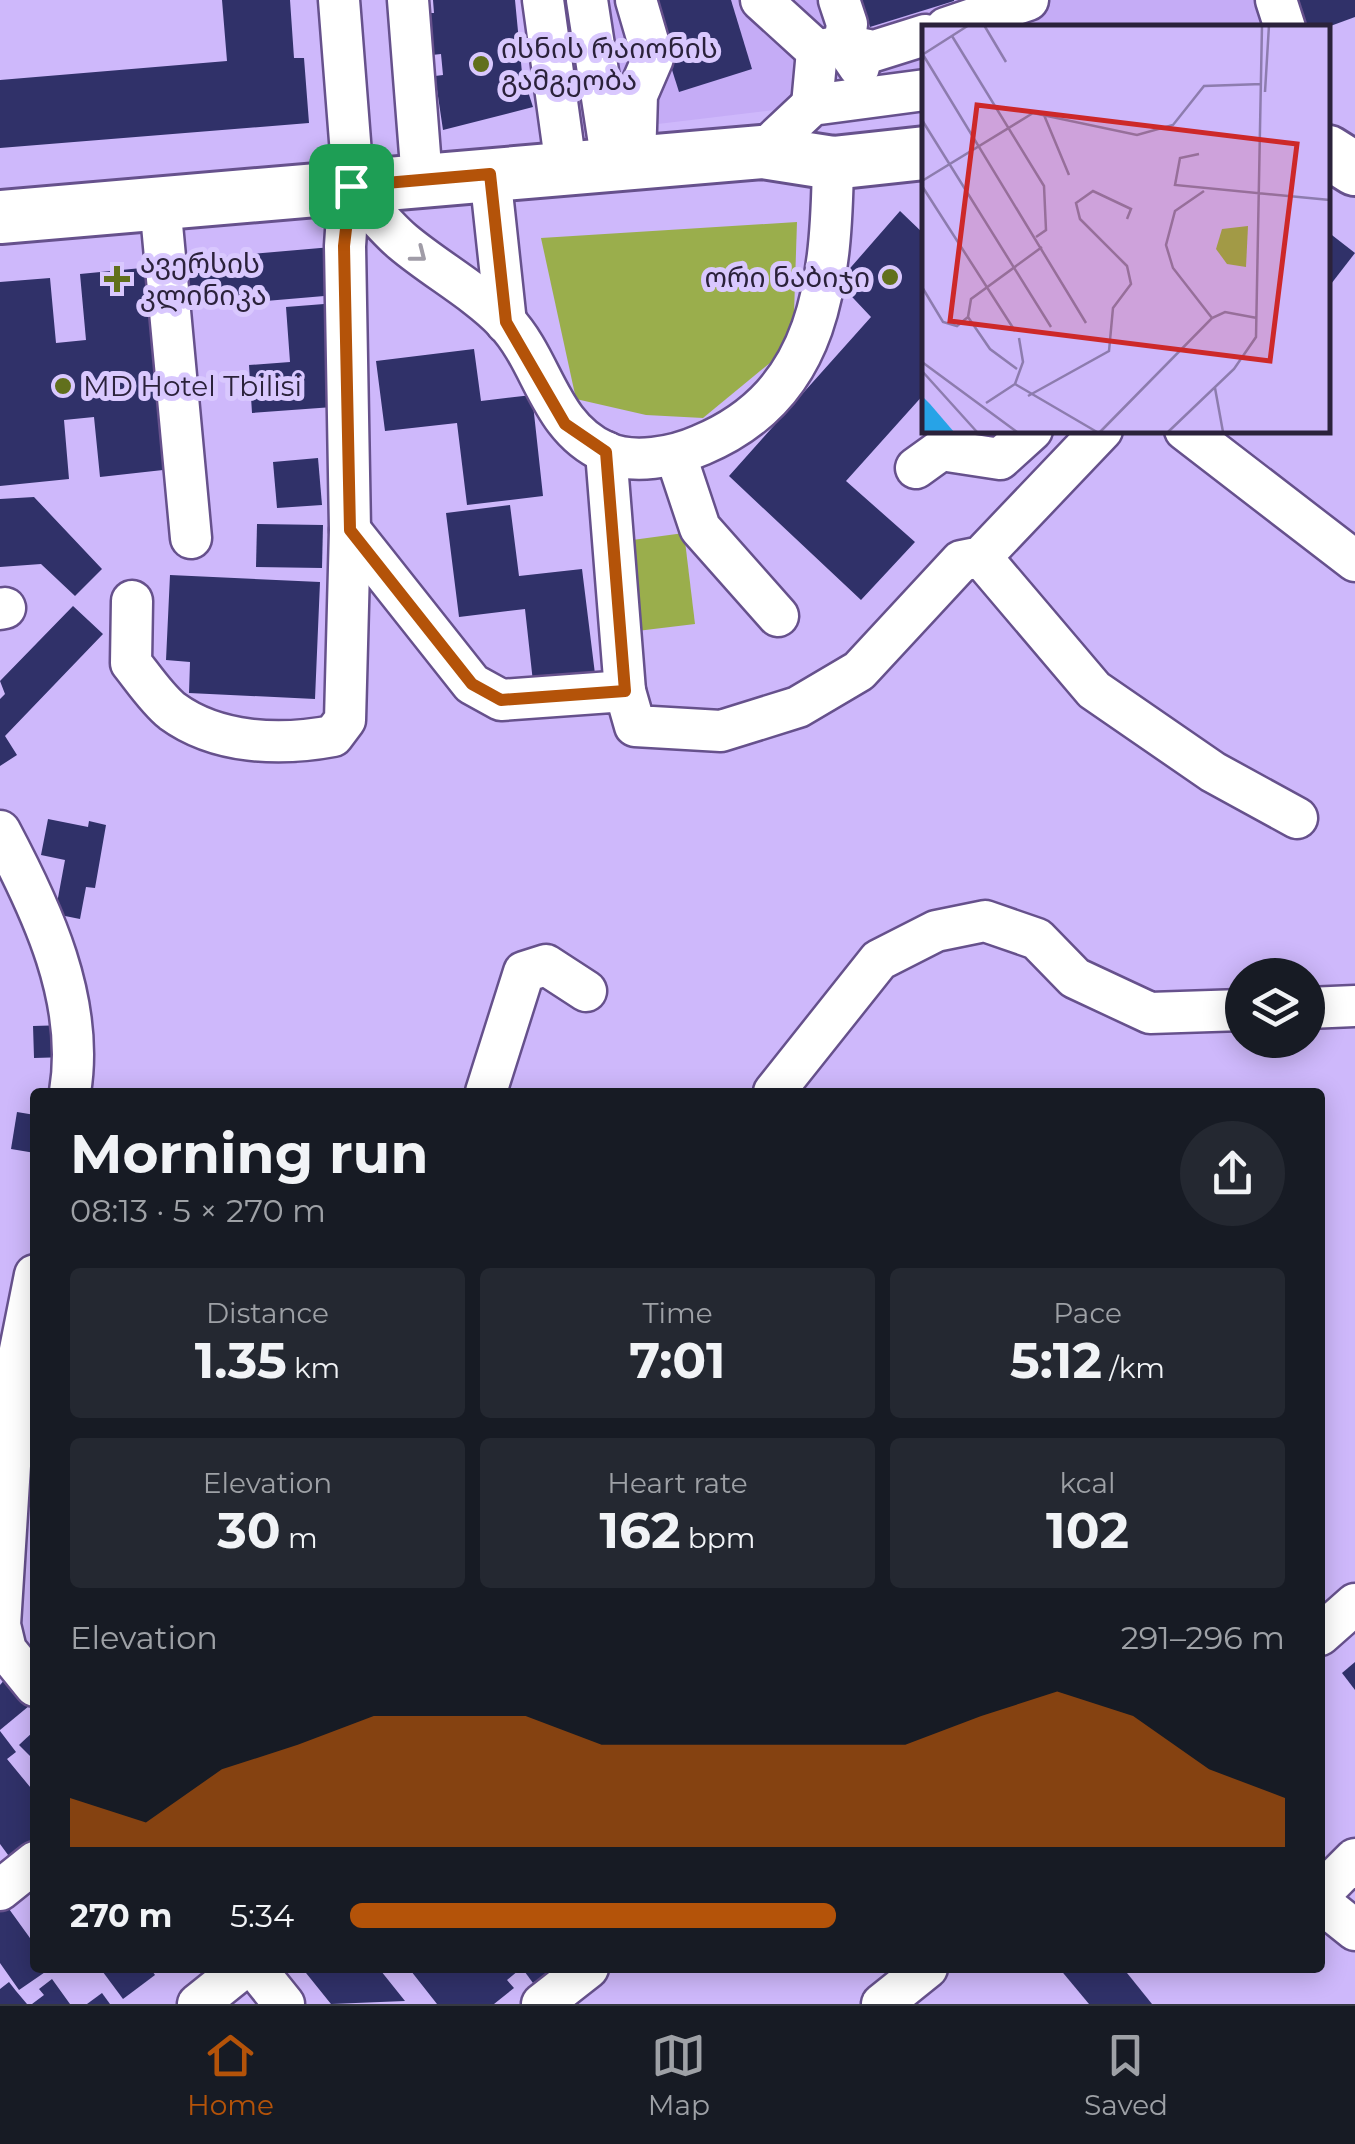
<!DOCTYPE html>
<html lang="en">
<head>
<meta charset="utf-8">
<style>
  :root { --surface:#171b24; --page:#242831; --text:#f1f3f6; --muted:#9ea1a6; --line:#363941; --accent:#b45309 }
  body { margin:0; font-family:Montserrat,"Noto Sans Georgian",sans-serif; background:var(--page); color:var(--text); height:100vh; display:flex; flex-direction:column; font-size:38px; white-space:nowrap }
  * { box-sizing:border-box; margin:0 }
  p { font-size:32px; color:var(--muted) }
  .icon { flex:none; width:55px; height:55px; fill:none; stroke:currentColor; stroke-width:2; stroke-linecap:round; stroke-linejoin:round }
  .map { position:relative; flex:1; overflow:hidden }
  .drawer { position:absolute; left:30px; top:1088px; width:1295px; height:885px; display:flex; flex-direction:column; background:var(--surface); border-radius:10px; box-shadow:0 5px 25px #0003 }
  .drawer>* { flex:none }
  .tools { position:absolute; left:1225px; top:958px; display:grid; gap:20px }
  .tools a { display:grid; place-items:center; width:100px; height:100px; border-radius:50%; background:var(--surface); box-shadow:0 5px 25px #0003; font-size:50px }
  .pin { position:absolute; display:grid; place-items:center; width:85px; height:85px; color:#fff; margin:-42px; border-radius:20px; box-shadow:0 5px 15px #0006 }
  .round { display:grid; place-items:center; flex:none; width:105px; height:105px; border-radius:52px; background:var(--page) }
  .headline { display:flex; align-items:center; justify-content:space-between; height:170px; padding:0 40px }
  h1 { font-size:55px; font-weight:700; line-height:75px }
  .metrics { display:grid; grid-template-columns:repeat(3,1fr); gap:15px; height:170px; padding:10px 40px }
  .metrics div { display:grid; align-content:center; border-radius:10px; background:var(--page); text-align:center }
  .metrics b { font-size:50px; font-weight:700 }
  .metrics small { font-size:28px; font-weight:400 }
  .metrics p { font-size:28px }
  .chart { height:280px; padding:20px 40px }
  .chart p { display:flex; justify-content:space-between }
  .chart svg { width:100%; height:180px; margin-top:10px; fill:var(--accent); opacity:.7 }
  ul { padding:0 40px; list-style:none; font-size:32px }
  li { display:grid; grid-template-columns:160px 120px 1fr; align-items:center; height:75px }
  li i { height:25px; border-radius:12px; background:var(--accent) }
  .dock { display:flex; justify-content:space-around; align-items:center; height:140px; border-top:2px solid var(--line); background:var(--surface); font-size:28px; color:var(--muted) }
  .dock a { display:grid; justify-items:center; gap:5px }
  .dock .active { color:var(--accent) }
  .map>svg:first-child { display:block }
  .built { fill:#c5acf6 }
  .green { fill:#9aae4c }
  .building { fill:#303169 }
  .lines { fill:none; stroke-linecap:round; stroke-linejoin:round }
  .minor-casing { stroke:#66518c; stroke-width:45 }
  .major-casing { stroke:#66518c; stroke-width:58 }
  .minor { stroke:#fff; stroke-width:40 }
  .major { stroke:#fff; stroke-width:52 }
  .oneway { stroke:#a09ca7 }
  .route-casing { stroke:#fff; stroke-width:20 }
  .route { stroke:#b45309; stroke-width:12 }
  .poi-dot { fill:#61701c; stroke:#d9c8fe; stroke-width:4 }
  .labels { text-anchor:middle; stroke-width:10; stroke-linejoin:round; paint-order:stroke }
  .poi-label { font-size:28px; fill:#2b223b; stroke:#d9c8fe; text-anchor:start }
  .inset-road { fill:none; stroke:#8d7cae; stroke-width:2.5 }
  .view { fill:#cd2829; fill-opacity:0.15; stroke:#cd2829; stroke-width:5 }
  .inset-edge { fill:none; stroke:#2b223b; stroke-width:5 }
</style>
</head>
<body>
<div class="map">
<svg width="1355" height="2004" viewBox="0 0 1355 2004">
  <rect width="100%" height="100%" fill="#ceb8fb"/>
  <path class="built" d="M 560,0 L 1258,0 L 1266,27 L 925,28 L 925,92 L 583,133 Z"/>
  <g class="green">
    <path d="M 797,222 L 793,344 L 703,418 L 646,415 L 576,399 L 541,238 Z"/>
    <path d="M 684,533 L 695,624 L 637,631 L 625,541 Z"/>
  </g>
  <g class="building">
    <path d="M 222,0 L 290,0 L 294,58 L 304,58 L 309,123 L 0,148 L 0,80 L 227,61 Z"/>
    <path d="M 433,0 L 515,0 L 522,73 L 533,107 L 443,130 L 435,76 L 443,75 L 441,54 L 432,55 L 426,13 L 434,13 Z"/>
    <path d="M 650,0 L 731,0 L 752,69 L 679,92 Z"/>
    <path d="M 862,0 L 954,0 L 954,1 L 870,27 Z"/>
    <path d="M 1293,0 L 1355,0 L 1355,17 L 1325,28 L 1303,28 Z"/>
    <path d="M 900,211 L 925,235 L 925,393 L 846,481 L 915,542 L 861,600 L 729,476 L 871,317 L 838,282 Z"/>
    <path d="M 1328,232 L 1355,253 L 1331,284 L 1328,281 Z"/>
    <path d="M 332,247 L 336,295 L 183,308 L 180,260 Z"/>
    <path d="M 152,267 L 172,469 L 100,477 L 94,417 L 64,420 L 69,479 L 0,486 L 0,282 L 50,278 L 56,343 L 86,340 L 80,274 Z"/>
    <path d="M 324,304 L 333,407 L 252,413 L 249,365 L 290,362 L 286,307 Z"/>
    <path d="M 474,349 L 481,401 L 532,395 L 543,496 L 467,505 L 457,423 L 385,431 L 376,361 Z"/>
    <path d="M 318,458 L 322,505 L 277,508 L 273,462 Z"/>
    <path d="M 34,497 L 102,569 L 75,596 L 41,564 L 0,567 L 0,499 Z"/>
    <path d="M 510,505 L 519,576 L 582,569 L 595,674 L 533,682 L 525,609 L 459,617 L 446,513 Z"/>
    <path d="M 257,524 L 323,525 L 322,568 L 256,567 Z"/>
    <path d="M 170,575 L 320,582 L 315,699 L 189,693 L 190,662 L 166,660 Z"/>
    <path d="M 73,606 L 103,634 L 5,736 L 17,755 L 0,766 L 0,699 L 5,694 L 0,681 Z"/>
    <path d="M 48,819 L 88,827 L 89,821 L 106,825 L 95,888 L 86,887 L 80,919 L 55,914 L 65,860 L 41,855 Z"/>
    <path d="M 67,1025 L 68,1057 L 34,1058 L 33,1026 Z"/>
    <path d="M 17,1112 L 35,1115 L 35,1153 L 11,1149 Z"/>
    <path d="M 1355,1662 L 1355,1690 L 1342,1673 Z"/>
    <path d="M 5,1679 L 29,1706 L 0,1730 L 0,1685 Z"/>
    <path d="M 35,1730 L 35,1761 L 19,1745 Z"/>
    <path d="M 0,1731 L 16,1752 L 7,1759 L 35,1793 L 35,1847 L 14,1863 L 0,1844 Z"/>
    <path d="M 4,1902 L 35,1945 L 35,1968 L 51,1968 L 19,1990 L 0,1963 L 0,1905 Z"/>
    <path d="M 100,1968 L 150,1968 L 155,1975 L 123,1999 Z"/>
    <path d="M 302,1968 L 386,1968 L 381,1971 L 405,2001 L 331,2004 Z"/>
    <path d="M 416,1968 L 517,1968 L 519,1970 L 507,1980 L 514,1988 L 494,2004 L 437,2004 L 411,1971 Z"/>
    <path d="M 522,1968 L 554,1968 L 533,1983 Z"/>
    <path d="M 1059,1968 L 1123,1968 L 1152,2004 L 1089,2004 Z"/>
    <path d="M 52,1979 L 70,2004 L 32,2004 L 44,1995 L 39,1989 Z"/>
    <path d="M 9,1982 L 16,1991 L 27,2004 L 0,2004 L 0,1989 Z"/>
    <path d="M 102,1993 L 110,2004 L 87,2004 Z"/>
  </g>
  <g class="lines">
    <defs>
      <g id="minor">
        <path d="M 408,0 L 422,180"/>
        <path d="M 543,0 L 566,167"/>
        <path d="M 587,0 L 612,163"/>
        <path d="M 761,0 L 817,51"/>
        <path d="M 839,0 L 847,24 L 844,45 L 859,67"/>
        <path d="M 1276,0 L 1285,28"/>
        <path d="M 946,28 L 1028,0"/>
        <path d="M 812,105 L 817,51 L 844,45 L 874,51 L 925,35"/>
        <path d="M 762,152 L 812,105 L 925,90"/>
        <path d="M 635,161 L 637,95 L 653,58 L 636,0"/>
        <path d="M 490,174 L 506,323"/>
        <path d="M 351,186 C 368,205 384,226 403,242 C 435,269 476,291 505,321 C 544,362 548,426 605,452 C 633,465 674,457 701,445 C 823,394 831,278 833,163"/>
        <path d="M 160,203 L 191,538"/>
        <path d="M 1185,430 L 1355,561"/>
        <path d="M 606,452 L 625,691"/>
        <path d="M 676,456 L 700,528 L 778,616"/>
        <path d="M 916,468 L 941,450 L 1000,459 L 1032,430"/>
        <path d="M 350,530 L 472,684 L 501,700 L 625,691 L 635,726 L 721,731 L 798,707 L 859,671 L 961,561 L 981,557 L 1102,430"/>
        <path d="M 981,557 L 1094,690 L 1213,772 L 1297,818"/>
        <path d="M 132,601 L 131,663 C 143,678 157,699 172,711 C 217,744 280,746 333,736 L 345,720 L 350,530 L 345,246 L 351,154 L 339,0"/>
        <path d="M 0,609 L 5,608"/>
        <path d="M 0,831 C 42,910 85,1001 70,1092"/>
        <path d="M 1308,1008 L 1355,1006"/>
        <path d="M 486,1092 L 524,972 L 546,965 L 586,991"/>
        <path d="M 774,1092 L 879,960 L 936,931 L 985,921 L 1037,939 L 1075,978 L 1150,1013 L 1242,1010"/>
        <path d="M 35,1275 L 16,1370 L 0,1625 L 6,1650 L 35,1686"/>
        <path d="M 1320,1635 L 1355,1604"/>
        <path d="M 0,1890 L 35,1862"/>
        <path d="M 1320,1894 L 1355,1859"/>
        <path d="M 1320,1902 L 1355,1930"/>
        <path d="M 255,1968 L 284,2004"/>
        <path d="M 198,2004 L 243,1968"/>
        <path d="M 542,2004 L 588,1968"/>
        <path d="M 882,2004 L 927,1968"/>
      </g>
      <g id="major">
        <path d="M 1328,152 L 1355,169"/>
        <path d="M 0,217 L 762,152 L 833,163 L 925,153"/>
      </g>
    </defs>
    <use href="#minor" class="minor-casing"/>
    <use href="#major" class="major-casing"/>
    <use href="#minor" class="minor"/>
    <use href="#major" class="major"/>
  </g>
  <defs><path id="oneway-chevron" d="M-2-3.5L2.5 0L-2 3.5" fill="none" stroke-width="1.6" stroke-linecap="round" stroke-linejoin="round" transform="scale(2.5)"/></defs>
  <use class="oneway" href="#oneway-chevron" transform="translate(419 255) rotate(38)"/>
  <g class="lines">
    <defs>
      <path id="route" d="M 490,174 L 506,322 L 565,424 L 606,452 L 625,691 L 501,700 L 472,684 L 350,530 L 344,246 L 351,186 Z"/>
    </defs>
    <use href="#route" class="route-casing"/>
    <use href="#route" class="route"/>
  </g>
  <g class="poi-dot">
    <circle cx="481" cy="64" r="10"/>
    <circle cx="890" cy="277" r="10"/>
    <path d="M112 264h10v10h10v10h-10v10h-10v-10h-10v-10h10z"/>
    <circle cx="63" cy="386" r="10"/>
  </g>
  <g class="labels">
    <g class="poi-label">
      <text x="501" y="58">ისნის რაიონის<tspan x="501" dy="32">გამგეობა</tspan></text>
      <text x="140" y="273">ავერსის<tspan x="140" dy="32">კლინიკა</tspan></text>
      <text x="870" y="287" text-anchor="end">ორი ნაბიჯი</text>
      <text x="83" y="396">MD Hotel Tbilisi</text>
    </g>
  </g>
  <g transform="translate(922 25)">
    <rect width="408" height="408" fill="#ceb8fb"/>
    <path d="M 326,201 L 324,242 L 305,239 L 294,224 L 300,204 Z" fill="#9aae4c"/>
    <path d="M 0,371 L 8,379 L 32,407 L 0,407 Z" fill="#27a3e7"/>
    <path class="inset-road" d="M 62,0 L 84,37M 30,11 L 122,161 L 124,205 L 114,212M 0,28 L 164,298M 0,30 L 47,0M 343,67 L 347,0M 122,90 L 147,150M 0,95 L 129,302M 277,129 L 258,133 L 253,160 L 408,175M 0,156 L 111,88 L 215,110 L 251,100 L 282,61 L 340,59M 0,161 L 93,306M 282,166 L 253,186 L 244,220 L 251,243 L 290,293M 0,262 L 21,297 L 35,301 L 46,292M 0,337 L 95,407M 95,344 L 68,324 L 46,292 L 49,274 L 120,222M 0,346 L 55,407M 93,359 L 175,407M 293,363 L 301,407M 106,371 L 187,326 L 191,283 L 209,259 L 205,241 L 158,194 L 154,178 L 171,166 L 209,184 L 205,194M 64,378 L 93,359 L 101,337 L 97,313M 178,407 L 290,293 L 303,287 L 335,293M 246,407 L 312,344 L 334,312 L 340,0"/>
    <path class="view" d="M 55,80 L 375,119 L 348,336 L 28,296 Z"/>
    <rect width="408" height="408" class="inset-edge"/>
  </g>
</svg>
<div class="tools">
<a><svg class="icon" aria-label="layers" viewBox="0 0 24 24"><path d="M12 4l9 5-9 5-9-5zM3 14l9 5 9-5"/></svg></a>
</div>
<div class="pin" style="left:351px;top:186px;background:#1e9e55"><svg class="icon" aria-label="arrive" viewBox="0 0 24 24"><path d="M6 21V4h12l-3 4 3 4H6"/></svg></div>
<section class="drawer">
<div class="headline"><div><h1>Morning run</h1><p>08:13 · 5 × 270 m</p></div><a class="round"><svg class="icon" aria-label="share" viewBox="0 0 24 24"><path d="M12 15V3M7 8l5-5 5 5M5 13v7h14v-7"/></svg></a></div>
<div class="metrics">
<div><p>Distance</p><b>1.35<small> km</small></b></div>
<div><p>Time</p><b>7:01</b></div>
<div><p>Pace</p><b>5:12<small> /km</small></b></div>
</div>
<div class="metrics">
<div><p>Elevation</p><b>30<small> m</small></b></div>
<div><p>Heart rate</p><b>162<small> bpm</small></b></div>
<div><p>kcal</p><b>102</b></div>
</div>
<div class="chart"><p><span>Elevation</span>291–296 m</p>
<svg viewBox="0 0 160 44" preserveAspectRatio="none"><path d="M0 44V32L10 38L20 25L30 19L40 12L50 12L60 12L70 19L80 19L90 19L100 19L110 19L120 12L130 6L140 12L150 25L160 32V44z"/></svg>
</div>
<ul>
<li><b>270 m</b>5:34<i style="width:52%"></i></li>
</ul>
</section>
</div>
<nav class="dock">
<a class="active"><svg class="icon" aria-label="home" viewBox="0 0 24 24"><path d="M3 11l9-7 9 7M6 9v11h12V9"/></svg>Home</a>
<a><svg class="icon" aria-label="map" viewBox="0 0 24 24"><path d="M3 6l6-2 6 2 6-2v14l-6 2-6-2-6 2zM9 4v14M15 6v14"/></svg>Map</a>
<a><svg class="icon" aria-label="saved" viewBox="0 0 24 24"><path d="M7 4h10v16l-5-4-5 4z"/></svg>Saved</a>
</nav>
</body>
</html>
